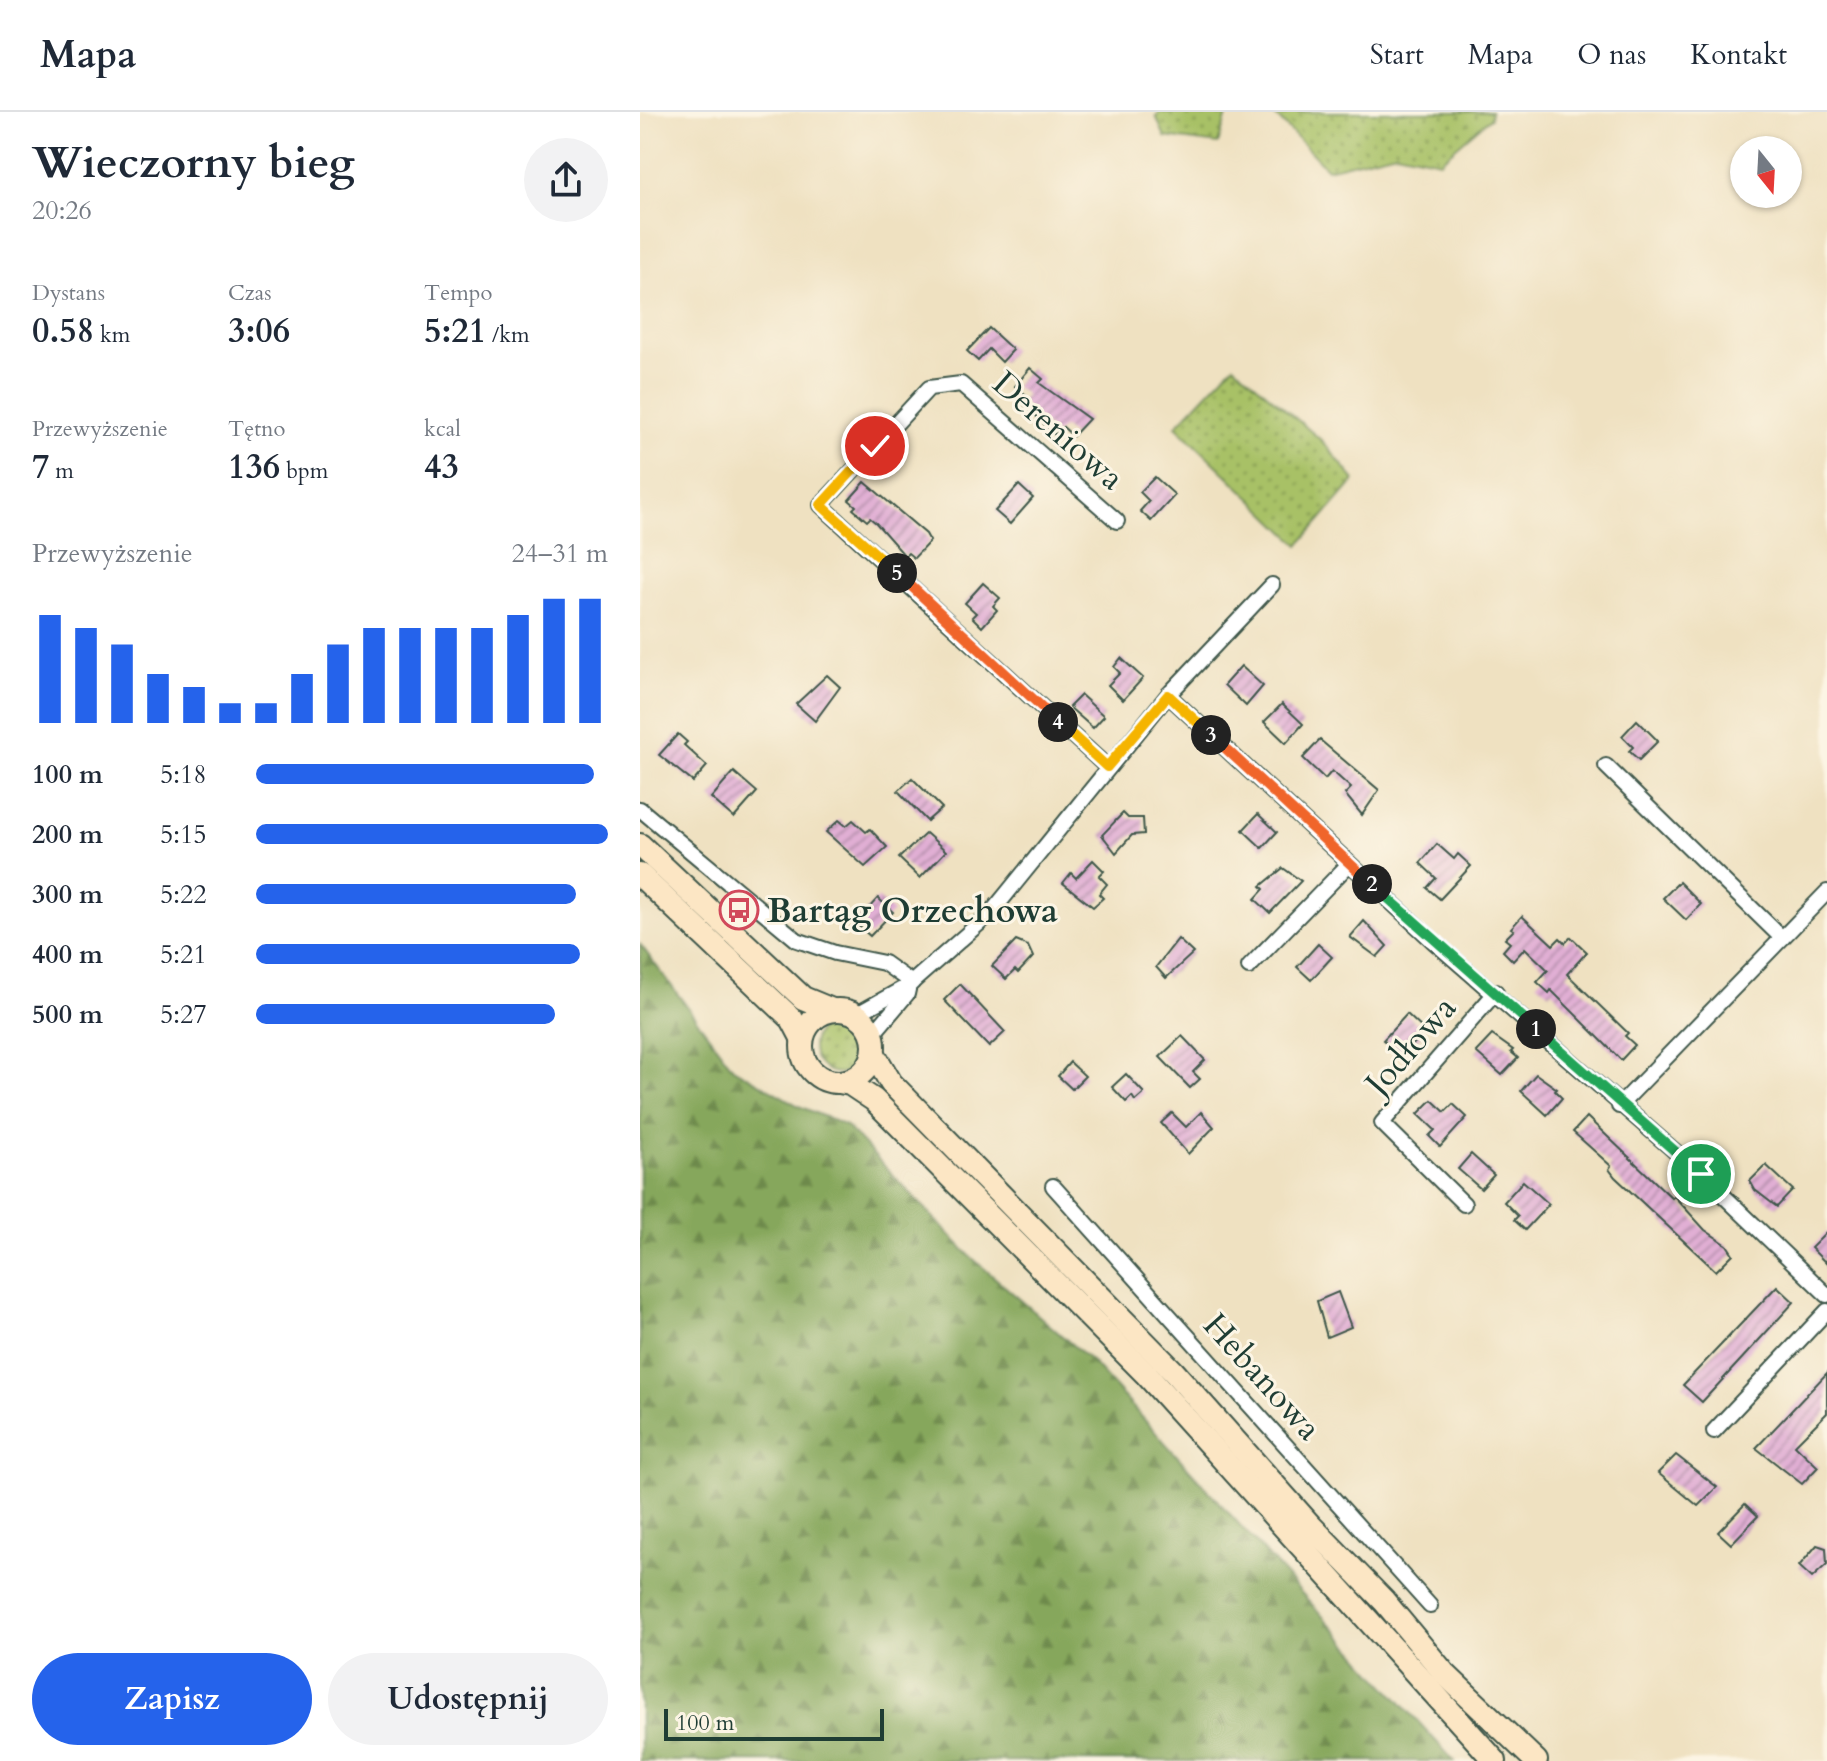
<!DOCTYPE html>
<html lang="pl">
<head>
<meta charset="utf-8">
<style>
  :root { --surface:#fff; --page:#f2f2f3; --text:#1f2937; --muted:#747a83; --line:#e0e1e3; --accent:#2563eb }
  body { margin:0; font-family:Cardo,serif; background:var(--page); color:var(--text); height:100vh; display:flex; flex-direction:column; font-size:30px; white-space:nowrap }
  * { box-sizing:border-box; margin:0 }
  p { font-size:26px; color:var(--muted) }
  .icon { flex:none; width:44px; height:44px; fill:none; stroke:currentColor; stroke-width:2; stroke-linecap:round; stroke-linejoin:round }
  .map { position:relative; flex:1; overflow:hidden }
  .drawer { display:flex; flex-direction:column; background:var(--surface); width:640px }
  .drawer>* { flex:none }
  .needle { width:52px; rotate:162deg }
  .controls { position:absolute; left:1090px; top:24px; display:grid; gap:16px }
  .controls a { display:grid; place-items:center; width:72px; height:72px; border-radius:50%; background:var(--surface); box-shadow:0 2px 6px #0004; font-size:40px }
  .scale { position:absolute; left:24px; bottom:20px; width:220px; box-sizing:border-box; padding-left:8px; border:4px solid #1f3d34; border-top:0; font-size:22px; line-height:28px; white-space:nowrap; color:#1f3d34; -webkit-text-stroke:6px #fcf5e5; paint-order:stroke }
  .pin { position:absolute; display:grid; place-items:center; width:68px; height:68px; color:#fff; margin:-34px; border:4px solid #fff; border-radius:50%; box-shadow:0 2px 8px #0007 }
  .km { position:absolute; width:40px; height:40px; margin:-20px; border-radius:50%; background:#222; color:#fff; font-size:22px; line-height:40px; text-align:center }
  .round { display:grid; place-items:center; flex:none; width:84px; height:84px; border-radius:42px; background:var(--page) }
  .summary { display:flex; align-items:center; justify-content:space-between; height:136px; padding:0 32px }
  h1 { font-size:44px; font-weight:700; line-height:60px }
  .metrics { display:grid; grid-template-columns:repeat(3,1fr); gap:12px; height:136px; padding:8px 32px }
  .metrics div { display:grid; align-content:center }
  .metrics b { font-size:34px; font-weight:700 }
  .metrics small { font-size:22px; font-weight:400 }
  .metrics p { font-size:22px }
  .chart { height:224px; padding:16px 32px }
  .chart p { display:flex; justify-content:space-between }
  .chart svg { width:100%; height:144px; margin-top:8px; stroke:var(--accent); stroke-width:6 }
  .button { display:flex; gap:16px; margin-top:auto; padding:16px 32px }
  .button a { flex:1; height:92px; border-radius:48px; background:var(--accent); color:#fff; font-size:32px; font-weight:700; line-height:92px; text-align:center }
  .button a+a { background:var(--page); color:var(--text) }
  ul { padding:0 32px; list-style:none; font-size:26px }
  li { display:grid; grid-template-columns:128px 96px 1fr; align-items:center; height:60px }
  li i { height:20px; border-radius:10px; background:var(--accent) }
  header { display:flex; align-items:center; gap:48px; box-sizing:border-box; height:112px; padding:0 40px; background:var(--surface); border-bottom:2px solid var(--line) }
  header strong { font-size:38px }
  nav { display:flex; gap:44px; margin-inline-start:auto; font-size:28px }
  main { display:flex; flex:1; min-height:0 }
  .map>svg:first-child { display:block }
  .grass { fill:url(#grass-dots); stroke:#647f4d; stroke-width:2 }
  .forest { fill:url(#forest-firs); stroke:#527248; stroke-width:2 }
  .building { fill:url(#building-hatch) }
  .lines { fill:none; stroke-linecap:round; stroke-linejoin:round }
  .minor-casing { stroke:#3e5649; stroke-width:18 }
  .secondary-casing { stroke:#3e5649; stroke-width:26 }
  .minor { stroke:#fff; stroke-width:14 }
  .secondary { stroke:#fce6c4; stroke-width:22 }
  .split-1-casing { stroke:#fff; stroke-width:16 }
  .split-2-casing { stroke:#fff; stroke-width:16 }
  .split-3-casing { stroke:#fff; stroke-width:16 }
  .split-4-casing { stroke:#fff; stroke-width:16 }
  .split-5-casing { stroke:#fff; stroke-width:16 }
  .split-6-casing { stroke:#fff; stroke-width:16 }
  .split-1 { stroke:#22a559; stroke-width:10 }
  .split-2 { stroke:#22a559; stroke-width:10 }
  .split-3 { stroke:#f0652b; stroke-width:10 }
  .split-4 { stroke:#f5b400; stroke-width:10 }
  .split-5 { stroke:#f0652b; stroke-width:10 }
  .split-6 { stroke:#f5b400; stroke-width:10 }
  .labels { text-anchor:middle; stroke-width:6; stroke-linejoin:round; paint-order:stroke }
  .street-label { font-size:34px; fill:#1f3d34; stroke:#fcf5e5 }
  .poi-label { font-size:34px; font-weight:bold; fill:#1f3d34; stroke:#fcf5e5; text-anchor:start }
</style>
</head>
<body>
<header>
<strong>Mapa</strong>
<nav><a>Start</a><a>Mapa</a><a>O nas</a><a>Kontakt</a></nav>
</header>
<main>
<section class="drawer">
<div class="summary"><div><h1>Wieczorny bieg</h1><p>20:26</p></div><a class="round"><svg class="icon" aria-label="share" viewBox="0 0 24 24"><path d="M12 15V3M7 8l5-5 5 5M5 13v7h14v-7"/></svg></a></div>
<div class="metrics">
<div><p>Dystans</p><b>0.58<small> km</small></b></div>
<div><p>Czas</p><b>3:06</b></div>
<div><p>Tempo</p><b>5:21<small> /km</small></b></div>
</div>
<div class="metrics">
<div><p>Przewyższenie</p><b>7<small> m</small></b></div>
<div><p>Tętno</p><b>136<small> bpm</small></b></div>
<div><p>kcal</p><b>43</b></div>
</div>
<div class="chart"><p><span>Przewyższenie</span>24–31 m</p>
<svg viewBox="0 0 160 44" preserveAspectRatio="none"><path d="M5 44V11M15 44V15M25 44V20M35 44V29M45 44V33M55 44V38M65 44V38M75 44V29M85 44V20M95 44V15M105 44V15M115 44V15M125 44V15M135 44V11M145 44V6M155 44V6"/></svg>
</div>
<ul>
<li><b>100 m</b>5:18<i style="width:96%"></i></li>
<li><b>200 m</b>5:15<i style="width:100%"></i></li>
<li><b>300 m</b>5:22<i style="width:91%"></i></li>
<li><b>400 m</b>5:21<i style="width:92%"></i></li>
<li><b>500 m</b>5:27<i style="width:85%"></i></li>
</ul>
<div class="button"><a>Zapisz</a><a>Udostępnij</a></div>
</section>
<div class="map">
<svg width="1187" height="1649" viewBox="0 0 1187 1649">
  <defs>
    <pattern id="grass-dots" width="8" height="8" patternUnits="userSpaceOnUse" patternTransform="scale(2)"><rect width="8" height="8" fill="#a8c166"/><path d="M2 2h.1M6 6h.1" fill="none" stroke="#889e55" stroke-width="1.8" stroke-linecap="round"/></pattern>
    <pattern id="forest-firs" width="22" height="20" patternUnits="userSpaceOnUse" patternTransform="scale(2)"><rect width="22" height="20" fill="#86a75b"/><path d="M5 1l3.5 6h-7zM16 11l3.5 6h-7z" fill="#6d894c"/></pattern>
    <pattern id="building-hatch" width="6" height="6" patternUnits="userSpaceOnUse" patternTransform="scale(2)"><rect width="6" height="6" fill="#e1afd4"/><path d="M-1 1l2-2M0 6l6-6M5 7l2-2" fill="none" stroke="#b690ad"/></pattern>
  </defs>
  <rect width="100%" height="100%" fill="#fcf5e5"/>
  <filter id="ink" filterUnits="userSpaceOnUse"><feTurbulence type="fractalNoise" baseFrequency=".0125" numOctaves="2"/><feDisplacementMap in="SourceGraphic" scale="16" xChannelSelector="R" yChannelSelector="G"/><feConvolveMatrix kernelMatrix="1 2 1 2 8 2 1 2 1" color-interpolation-filters="sRGB"/></filter>
  <filter id="wash" filterUnits="userSpaceOnUse"><feTurbulence type="fractalNoise" baseFrequency=".006" numOctaves="4" result="noise"/><feDisplacementMap in="SourceGraphic" scale="32" xChannelSelector="R" yChannelSelector="G"/><feGaussianBlur stdDeviation="1.8" result="paint"/><feColorMatrix in="noise" values="0 0 0 0 0 0 0 0 0 0 0 0 0 0 0 0 0 1.4 0 .05"/><feComposite in="paint" operator="in"/></filter>
  <g filter="url(#wash)">
    <rect width="100%" height="100%" fill="#efe1c1"/>
    <g class="grass">
      <path d="M 520,0 L 588,0 L 578,32 L 525,25 L 516,4 Z"/>
      <path d="M 632,0 L 851,0 L 850,6 L 800,49 L 756,40 L 687,57 Z"/>
      <path d="M 594,253 L 682,329 L 715,368 L 659,433 L 536,314 Z"/>
      <circle cx="199" cy="935" r="26"/>
    </g>
    <path class="forest" d="M 0,832 L 93,956 L 159,994 L 206,1014 L 331,1145 L 451,1249 L 814,1649 L 0,1649 Z"/>
    <g id="blocks">
      <g class="building">
        <path d="M 349,216 L 373,238 L 362,250 L 349,237 L 338,249 L 327,239 Z"/>
        <path d="M 390,256 L 403,267 L 399,271 L 449,307 L 433,324 L 423,315 L 415,323 L 381,289 L 386,283 L 375,274 Z"/>
        <path d="M 515,365 L 535,383 L 511,409 L 500,399 L 509,389 L 500,380 Z"/>
        <path d="M 225,370 L 286,422 L 290,429 L 274,446 L 268,441 L 265,444 L 236,411 L 230,406 L 227,409 L 213,397 L 216,394 L 209,388 Z"/>
        <path d="M 379,373 L 393,386 L 370,412 L 355,399 Z"/>
        <path d="M 343,471 L 360,486 L 353,494 L 357,498 L 342,515 L 332,505 L 336,501 L 325,491 Z"/>
        <path d="M 481,546 L 503,566 L 483,588 L 468,573 L 480,561 L 474,555 Z"/>
        <path d="M 601,554 L 623,574 L 606,594 L 584,573 Z"/>
        <path d="M 187,563 L 200,575 L 175,609 L 156,592 Z"/>
        <path d="M 441,583 L 464,604 L 453,616 L 429,595 Z"/>
        <path d="M 642,592 L 663,612 L 646,631 L 624,610 Z"/>
        <path d="M 997,608 L 1018,629 L 999,648 L 989,639 L 993,635 L 982,624 Z"/>
        <path d="M 38,622 L 47,630 L 44,633 L 67,654 L 53,670 L 19,643 Z"/>
        <path d="M 680,628 L 739,678 L 722,703 L 705,682 L 711,676 L 692,659 L 685,667 L 663,646 Z"/>
        <path d="M 94,660 L 117,680 L 94,706 L 71,686 Z"/>
        <path d="M 272,666 L 302,696 L 287,709 L 258,679 Z"/>
        <path d="M 483,701 L 488,706 L 503,706 L 504,722 L 492,723 L 476,741 L 462,723 Z"/>
        <path d="M 618,702 L 637,720 L 622,736 L 603,718 Z"/>
        <path d="M 199,708 L 206,714 L 213,708 L 226,720 L 230,717 L 247,735 L 225,755 L 186,720 Z"/>
        <path d="M 286,721 L 306,739 L 280,766 L 259,746 Z"/>
        <path d="M 797,732 L 814,747 L 818,742 L 831,754 L 800,787 L 787,776 L 796,766 L 780,751 Z"/>
        <path d="M 453,748 L 464,759 L 459,764 L 467,772 L 459,782 L 463,786 L 453,795 L 423,771 L 431,761 L 436,766 Z"/>
        <path d="M 643,756 L 661,769 L 630,801 L 615,787 L 624,777 L 621,774 Z"/>
        <path d="M 1039,770 L 1061,792 L 1046,808 L 1023,786 Z"/>
        <path d="M 238,786 L 253,800 L 230,824 L 215,811 Z"/>
        <path d="M 882,804 L 913,833 L 920,826 L 925,831 L 931,825 L 947,840 L 927,862 L 988,921 L 985,924 L 995,933 L 981,948 L 911,878 L 909,881 L 897,870 L 908,858 L 885,836 L 873,849 L 863,839 L 870,831 L 865,827 L 874,818 L 871,816 Z"/>
        <path d="M 724,809 L 747,834 L 737,845 L 710,825 Z"/>
        <path d="M 538,827 L 553,841 L 526,866 L 516,855 Z"/>
        <path d="M 376,829 L 388,834 L 393,845 L 378,861 L 375,858 L 366,867 L 352,854 Z"/>
        <path d="M 678,832 L 692,845 L 671,868 L 657,855 Z"/>
        <path d="M 320,872 L 365,920 L 349,935 L 304,888 Z"/>
        <path d="M 767,902 L 785,919 L 762,945 L 743,928 Z"/>
        <path d="M 852,923 L 873,938 L 871,940 L 878,946 L 862,963 L 836,940 Z"/>
        <path d="M 542,924 L 565,948 L 553,960 L 560,967 L 550,976 L 520,945 Z"/>
        <path d="M 430,950 L 445,964 L 432,977 L 418,964 Z"/>
        <path d="M 486,962 L 504,981 L 495,989 L 492,984 L 486,990 L 472,975 Z"/>
        <path d="M 896,962 L 917,977 L 915,979 L 922,986 L 907,1003 L 881,979 Z"/>
        <path d="M 792,988 L 805,1000 L 813,992 L 827,1005 L 800,1035 L 789,1024 L 795,1018 L 778,1002 Z"/>
        <path d="M 561,1000 L 574,1015 L 548,1042 L 521,1011 L 532,1001 L 546,1015 Z"/>
        <path d="M 947,1005 L 1032,1086 L 1034,1084 L 1065,1118 L 1087,1133 L 1093,1142 L 1076,1159 L 975,1065 L 969,1057 L 971,1054 L 933,1020 Z"/>
        <path d="M 831,1042 L 854,1063 L 841,1077 L 818,1057 Z"/>
        <path d="M 1126,1053 L 1153,1078 L 1137,1095 L 1115,1078 L 1110,1069 Z"/>
        <path d="M 883,1069 L 909,1092 L 885,1118 L 874,1108 L 878,1104 L 864,1090 Z"/>
        <path d="M 1187,1120 L 1187,1152 L 1171,1136 Z"/>
        <path d="M 1137,1174 L 1154,1190 L 1062,1290 L 1043,1273 Z"/>
        <path d="M 698,1180 L 711,1215 L 687,1225 L 677,1189 Z"/>
        <path d="M 1187,1261 L 1187,1301 L 1155,1333 L 1178,1355 L 1162,1372 L 1116,1336 Z"/>
        <path d="M 1036,1343 L 1077,1375 L 1058,1394 L 1018,1361 Z"/>
        <path d="M 1105,1392 L 1118,1404 L 1091,1432 L 1078,1420 Z"/>
        <path d="M 1177,1433 L 1186,1436 L 1187,1452 L 1172,1466 L 1159,1454 Z"/>
      </g>
    </g>
  </g>
  <g filter="url(#ink)">
    <use href="#blocks" fill-opacity="0" stroke="#3e5649" stroke-width="2"/>
    <g class="lines">
      <defs>
        <g id="minor">
          <path d="M 528,583 L 793,829 L 1061,1062 L 1187,1183"/>
          <path d="M 966,654 L 1142,826"/>
          <path d="M 467,655 L 181,393 L 289,276 L 321,272 L 477,409"/>
          <path d="M 0,697 L 157,828 L 195,841 L 244,851 L 272,871"/>
          <path d="M 609,855 L 709,752"/>
          <path d="M 217,902 L 269,873 L 351,801 L 528,583 L 632,473"/>
          <path d="M 233,922 L 267,882 L 269,873"/>
          <path d="M 979,994 L 1187,780"/>
          <path d="M 413,1074 L 790,1494"/>
          <path d="M 824,1092 L 742,1011 L 856,880"/>
          <path d="M 1074,1319 L 1187,1199"/>
        </g>
        <g id="secondary">
          <path d="M 0,733 L 163,886 L 192,898"/>
          <path d="M 0,763 L 152,907 L 162,926"/>
          <circle cx="198" cy="934" r="36"/>
          <path d="M 234,942 L 251,971 L 533,1259 L 670,1413 L 744,1489 L 805,1562 L 896,1649"/>
          <path d="M 199,970 L 210,972 L 234,988 L 505,1261 L 855,1649"/>
        </g>
      </defs>
      <use href="#minor" class="minor-casing"/>
      <use href="#secondary" class="secondary-casing"/>
      <use href="#minor" class="minor"/>
      <use href="#secondary" class="secondary"/>
    </g>
  </g>
  <g class="lines" filter="url(#ink)">
    <defs>
      <path id="split-1" d="M 896,917 L 1061,1062"/>
      <path id="split-2" d="M 732,772 L 896,917"/>
      <path id="split-3" d="M 571,623 L 732,772"/>
      <path id="split-4" d="M 418,610 L 467,655 L 528,583 L 571,623"/>
      <path id="split-5" d="M 257,461 L 418,610"/>
      <path id="split-6" d="M 235,334 L 181,393 L 257,461"/>
    </defs>
    <use href="#split-1" class="split-1-casing"/>
    <use href="#split-2" class="split-2-casing"/>
    <use href="#split-3" class="split-3-casing"/>
    <use href="#split-4" class="split-4-casing"/>
    <use href="#split-5" class="split-5-casing"/>
    <use href="#split-6" class="split-6-casing"/>
    <use href="#split-1" class="split-1"/>
    <use href="#split-2" class="split-2"/>
    <use href="#split-3" class="split-3"/>
    <use href="#split-4" class="split-4"/>
    <use href="#split-5" class="split-5"/>
    <use href="#split-6" class="split-6"/>
  </g>
  <defs>
    <symbol id="bus-ring" viewBox="-11 -11 22 22"><circle r="9.5" fill="#fcf5e5" stroke="#d1495b" stroke-width="1.5"/><path d="M-5-6H5V4H4V6H2V4H-2V6H-4V4H-5ZM-3.5-4V0h7V-4ZM-3.5 1.2v1.5H-2V1.2ZM2 1.2v1.5H3.5V1.2Z" fill="#d1495b"/></symbol>
  </defs>
  <g fill-rule="evenodd">
    <use href="#bus-ring" x="77" y="776" width="44" height="44"/>
  </g>
  <g class="labels">
    <g class="street-label">
      <text transform="translate(419 318) rotate(41)" y="12">Dereniowa</text>
      <text transform="translate(770 933) rotate(-49)" y="12">Jodłowa</text>
      <text transform="translate(623 1264) rotate(48)" y="12">Hebanowa</text>
    </g>
    <g class="poi-label">
      <text x="127" y="810">Bartąg Orzechowa</text>
    </g>
  </g>
</svg>
<div class="controls">
<a><svg class="needle" viewBox="-14 -14 28 28"><path d="M0-13l5 13h-10z" fill="#e53935"/><path d="M0 13l5-13h-10z" fill="#747a83"/></svg></a>
</div>
<div class="scale">100 m</div>
<div class="pin" style="left:1061px;top:1062px;background:#1e9e55"><svg class="icon" aria-label="arrive" viewBox="0 0 24 24"><path d="M6 21V4h12l-3 4 3 4H6"/></svg></div>
<div class="pin" style="left:235px;top:334px;background:#d93025"><svg class="icon" aria-label="check" viewBox="0 0 24 24"><path d="M5 12l5 5 9-10"/></svg></div>
<b class="km" style="left:896px;top:917px">1</b>
<b class="km" style="left:732px;top:772px">2</b>
<b class="km" style="left:571px;top:623px">3</b>
<b class="km" style="left:418px;top:610px">4</b>
<b class="km" style="left:257px;top:461px">5</b>
</div>
</main>
</body>
</html>
